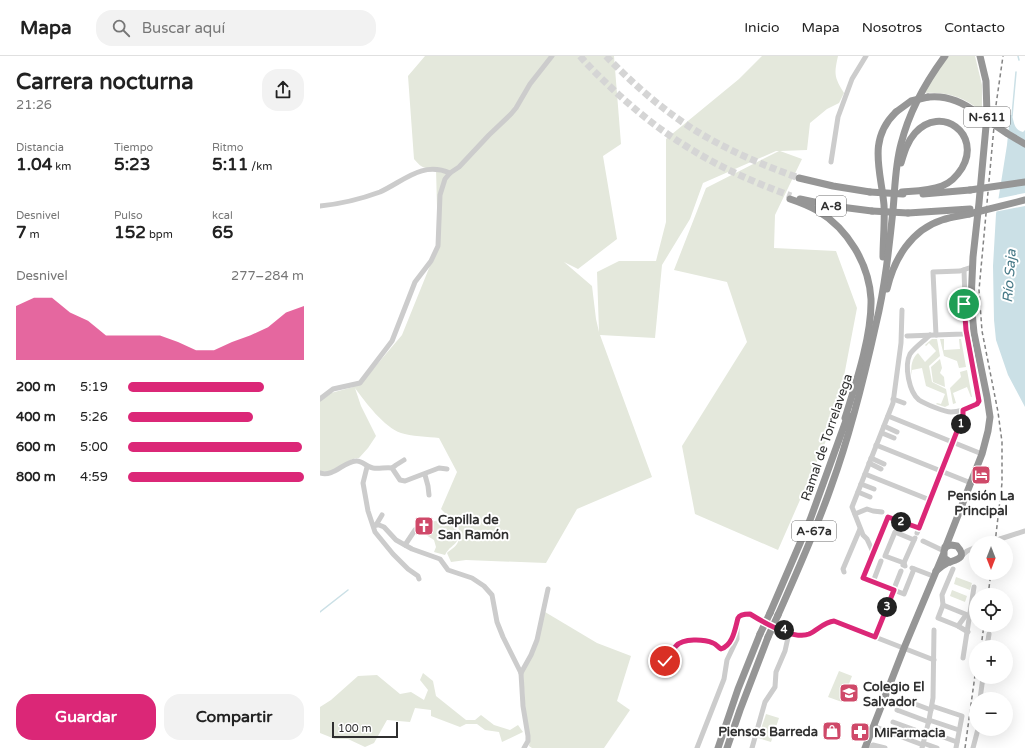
<!DOCTYPE html>
<html lang="es">
<head>
<meta charset="utf-8">
<style>
  :root { --surface:#fff; --page:#f2f2f2; --text:#222; --muted:#767676; --line:#e0e0e0; --accent:#db2777 }
  body { margin:0; font-family:"Varela Round",sans-serif; background:var(--page); color:var(--text); height:100vh; display:flex; flex-direction:column; font-size:15px; white-space:nowrap }
  * { box-sizing:border-box; margin:0 }
  p { font-size:13px; color:var(--muted) }
  .icon { flex:none; width:22px; height:22px; fill:none; stroke:currentColor; stroke-width:2; stroke-linecap:round; stroke-linejoin:round }
  .map { position:relative; flex:1; overflow:hidden }
  .sheet { display:flex; flex-direction:column; background:var(--surface); width:320px }
  .sheet>* { flex:none }
  .needle { width:26px; rotate:180deg }
  .buttons { position:absolute; left:649px; top:480px; display:grid; gap:8px }
  .buttons a { display:grid; place-items:center; width:44px; height:44px; border-radius:50%; background:var(--surface); box-shadow:0 4px 16px #0002; font-size:20px }
  .scale { position:absolute; left:12px; bottom:10px; width:66px; box-sizing:border-box; padding-left:4px; border:2px solid #2f2f2f; border-top:0; font-size:11px; line-height:14px; white-space:nowrap; color:#2f2f2f; -webkit-text-stroke:3px #fff; paint-order:stroke }
  .pin { position:absolute; display:grid; place-items:center; width:34px; height:34px; color:#fff; margin:-17px; border:2px solid #fff; border-radius:50%; box-shadow:0 1px 4px #0007 }
  .km { position:absolute; width:20px; height:20px; margin:-10px; border-radius:50%; background:#222; color:#fff; font-size:11px; line-height:20px; text-align:center }
  .round { display:grid; place-items:center; flex:none; width:42px; height:42px; border-radius:16px; background:var(--page) }
  .overview { display:flex; align-items:center; justify-content:space-between; height:68px; padding:0 16px }
  h1 { font-size:22px; font-weight:800; line-height:30px }
  .stats { display:grid; grid-template-columns:repeat(3,1fr); gap:6px; height:68px; padding:4px 16px }
  .stats div { display:grid; align-content:center }
  .stats b { font-size:17px; font-weight:800 }
  .stats small { font-size:11px; font-weight:400 }
  .stats p { font-size:11px }
  .chart { height:112px; padding:8px 16px }
  .chart p { display:flex; justify-content:space-between }
  .chart svg { width:100%; height:72px; margin-top:4px; fill:var(--accent); opacity:.7 }
  .button { display:flex; gap:8px; margin-top:auto; padding:8px 16px }
  .button a { flex:1; height:46px; border-radius:16px; background:var(--accent); color:#fff; font-size:16px; font-weight:800; line-height:46px; text-align:center }
  .button a+a { background:var(--page); color:var(--text) }
  ul { padding:0 16px; list-style:none; font-size:13px }
  li { display:grid; grid-template-columns:64px 48px 1fr; align-items:center; height:30px }
  li i { height:10px; border-radius:5px; background:var(--accent) }
  header { display:flex; align-items:center; gap:24px; box-sizing:border-box; height:56px; padding:0 20px; background:var(--surface); border-bottom:1px solid var(--line) }
  header strong { font-size:19px }
  nav { display:flex; gap:22px; margin-inline-start:auto; font-size:14px }
  .search { width:280px; height:36px; background:var(--page); display:flex; align-items:center; gap:10px; box-sizing:border-box; padding:0 14px; border-radius:16px; color:var(--muted); font-size:15px }
  main { display:flex; flex:1; min-height:0 }
  .map>svg:first-child { display:block }
  .green { fill:#e4e8dc }
  .water { fill:#cbe0e6 }
  .pier { fill:#fff }
  .lines { fill:none; stroke-linecap:round; stroke-linejoin:round }
  .stream { stroke:#cbe0e6; stroke-width:1.5 }
  .highway-tunnel { stroke:#d5d5d5; stroke-width:7; stroke-dasharray:7 3.5; stroke-linecap:butt }
  .minor { stroke:#ccc; stroke-width:5 }
  .highway { stroke:#969696; stroke-width:7 }
  .rail { stroke:#848484; stroke-width:1.5; stroke-dasharray:4 3; stroke-linecap:butt }
  .minor-bridge { stroke:#ccc; stroke-width:5 }
  .highway-bridge { stroke:#969696; stroke-width:7 }
  .route-casing { stroke:#fff; stroke-width:8 }
  .route { stroke:#db2777; stroke-width:5 }
  .labels { text-anchor:middle; stroke-width:4; stroke-linejoin:round; paint-order:stroke }
  .shield { fill:#fff; stroke:#6d6d6d; stroke-width:1 }
  .shield-label { font-size:12px; font-weight:bold; fill:#2f2f2f }
  .street-label { font-size:13px; fill:#2f2f2f; stroke:#fff }
  .poi-label { font-size:13px; font-weight:bold; fill:#2f2f2f; stroke:#fff; text-anchor:start }
  .water-label { font-size:14px; font-style:italic; fill:#477987; stroke:#fff }
</style>
</head>
<body>
<header>
<strong>Mapa</strong>
<div class="search"><svg class="icon" aria-label="search" viewBox="0 0 24 24"><circle cx="10" cy="10" r="6"/><path d="M15 15l6 6"/></svg>Buscar aquí</div>
<nav><a>Inicio</a><a>Mapa</a><a>Nosotros</a><a>Contacto</a></nav>
</header>
<main>
<section class="sheet">
<div class="overview"><div><h1>Carrera nocturna</h1><p>21:26</p></div><a class="round"><svg class="icon" aria-label="share" viewBox="0 0 24 24"><path d="M12 15V3M7 8l5-5 5 5M5 13v7h14v-7"/></svg></a></div>
<div class="stats">
<div><p>Distancia</p><b>1.04<small> km</small></b></div>
<div><p>Tiempo</p><b>5:23</b></div>
<div><p>Ritmo</p><b>5:11<small> /km</small></b></div>
</div>
<div class="stats">
<div><p>Desnivel</p><b>7<small> m</small></b></div>
<div><p>Pulso</p><b>152<small> bpm</small></b></div>
<div><p>kcal</p><b>65</b></div>
</div>
<div class="chart"><p><span>Desnivel</span>277–284 m</p>
<svg viewBox="0 0 160 44" preserveAspectRatio="none"><path d="M0 44V11L10 6L20 6L30 15L40 20L50 29L60 29L70 29L80 29L90 33L100 38L110 38L120 33L130 29L140 24L150 15L160 11V44z"/></svg>
</div>
<ul>
<li><b>200 m</b>5:19<i style="width:77%"></i></li>
<li><b>400 m</b>5:26<i style="width:71%"></i></li>
<li><b>600 m</b>5:00<i style="width:99%"></i></li>
<li><b>800 m</b>4:59<i style="width:100%"></i></li>
</ul>
<div class="button"><a>Guardar</a><a>Compartir</a></div>
</section>
<div class="map">
<svg width="705" height="692" viewBox="0 0 705 692">
  <rect width="100%" height="100%" fill="#fff"/>
  <g class="green">
    <path d="M 105,0 L 294,0 L 301,88 L 283,100 L 297,183 L 258,213 L 244,206 L 272,230 L 276,263 L 279,276 L 277,216 L 299,205 L 336,205 L 346,166 L 346,83 L 419,23 L 442,0 L 518,0 C 514,18 514,21 524,37 L 519,47 L 507,53 L 490,67 L 487,94 L 460,95 L 482,103 L 455,159 L 454,192 L 516,195 L 537,252 L 516,362 L 458,494 L 375,458 L 362,390 L 427,286 L 407,226 L 354,214 L 386,132 L 459,95 L 456,95 L 383,127 L 370,163 L 342,209 L 335,282 L 280,279 L 332,421 L 257,453 L 226,507 L 146,504 L 131,506 L 127,497 C 130,494 136,491 138,486 C 146,472 129,462 121,453 L 137,416 L 119,382 C 109,381 90,380 81,377 C 64,371 46,347 35,332 L 41,350 L 56,380 L 48,392 L 39,402 C 28,402 20,413 10,415 C 7,416 3,415 0,415 L 0,345 L 11,337 L 33,331 L 48,319 L 82,279 L 118,190 L 116,112 C 103,113 102,112 94,103 L 88,20 Z"/>
    <path d="M 629,0 L 655,0 L 662,29 L 662,56 C 643,40 627,36 603,37 L 616,16 Z"/>
    <path d="M 612,283 L 617,283 L 620,300 L 609,310 L 612,326 L 626,333 L 629,349 L 625,351 L 616,348 L 617,347 L 621,348 L 625,338 L 606,330 L 602,312 L 592,314 L 592,319 C 590,311 592,302 598,297 L 605,306 L 616,295 L 609,287 L 606,290 L 605,289 Z"/>
    <path d="M 620,283 L 624,283 L 624,294 L 640,293 L 639,283 L 641,283 L 646,311 L 639,312 L 637,305 L 624,300 Z"/>
    <path d="M 620,303 L 622,312 L 620,317 L 624,321 L 625,331 L 613,326 L 611,311 Z"/>
    <path d="M 647,314 L 652,341 L 651,341 L 647,331 L 633,337 L 636,347 L 633,348 L 630,332 L 641,321 L 640,316 Z"/>
    <path d="M 123,463 C 130,467 143,475 137,485 C 134,490 129,491 125,499 L 114,496 L 116,491 L 114,484 L 106,479 L 111,466 Z"/>
    <path d="M 636,521 L 652,527 L 650,534 L 634,528 Z"/>
    <path d="M 632,534 L 647,540 L 645,546 L 630,540 Z"/>
    <path d="M 225,556 L 277,587 L 311,600 L 297,645 L 310,654 L 284,692 L 212,692 L 209,690 L 210,684 L 206,663 L 203,617 Z"/>
    <path d="M 519,615 L 532,620 L 522,646 L 508,641 Z"/>
    <path d="M 103,617 L 113,625 L 116,640 L 146,664 L 155,664 L 161,659 L 174,669 L 190,674 L 198,669 L 203,676 L 182,686 L 179,676 L 165,674 L 157,668 L 146,668 L 140,671 L 111,660 L 111,654 L 95,652 L 90,666 L 67,664 L 54,687 L 45,691 L 28,683 L 15,683 L 0,677 L 0,651 L 11,644 L 38,620 L 57,619 L 80,638 L 91,636 L 104,644 L 108,634 L 100,624 Z"/>
    <path d="M 446,658 L 459,662 L 451,686 L 438,682 Z"/>
  </g>
  <path class="water" d="M 690,59 L 692,59 C 694,66 694,74 703,76 L 705,74 L 705,351 L 688,319 L 676,284 L 674,264 L 673,210 L 676,158 L 687,89 Z"/>
  <path class="pier" d="M 705,137 L 705,150 L 674,156 L 676,143 Z"/>
  <g class="lines">
    <g class="stream">
      <path d="M 698,0 L 699,4"/>
      <path d="M 692,60 L 696,16"/>
      <path d="M 0,556 L 28,534"/>
    </g>
    <g class="highway-tunnel">
      <path d="M 260,0 C 272,14 285,26 299,39 C 353,88 403,115 471,140"/>
      <path d="M 286,0 C 314,29 346,57 381,78 C 412,96 445,110 479,122"/>
    </g>
    <g class="minor">
      <path d="M 511,106 L 518,61 L 532,23 L 546,0"/>
      <path d="M 0,150 C 20,148 41,143 60,136 C 84,125 102,105 130,117"/>
      <path d="M 610,279 C 604,285 595,291 590,298 C 584,310 589,336 599,344 C 605,348 625,356 631,356 C 640,356 649,352 657,348 L 659,344 L 646,274 L 644,214"/>
      <path d="M 616,279 L 613,216 L 640,215 L 652,211"/>
      <path d="M 587,280 L 643,278 L 654,277"/>
      <path d="M 0,343 L 13,333 L 40,327 L 72,285 L 95,226 L 111,205 L 118,190 L 120,139 L 125,123 L 130,117 L 139,111 L 169,79 L 191,58 L 196,52 L 210,28 L 232,0"/>
      <path d="M 573,343 L 584,347"/>
      <path d="M 568,360 L 662,398"/>
      <path d="M 564,370 L 577,376"/>
      <path d="M 562,377 L 574,382"/>
      <path d="M 556,389 L 651,427"/>
      <path d="M 551,402 L 564,408"/>
      <path d="M 549,407 L 561,413"/>
      <path d="M 47,411 L 43,427 L 48,455 L 55,476 L 73,498 L 88,513 L 98,520 L 99,523"/>
      <path d="M 72,412 L 76,409 L 84,404"/>
      <path d="M 0,417 C 14,421 23,406 36,405 C 42,404 46,411 53,412 C 59,413 66,411 72,412 L 80,424 L 85,425 L 119,412 L 127,413"/>
      <path d="M 545,418 L 610,444"/>
      <path d="M 105,419 L 108,430 L 109,439"/>
      <path d="M 541,428 L 554,433"/>
      <path d="M 538,436 L 550,441"/>
      <path d="M 535,458 L 547,453 L 553,455 L 562,456"/>
      <path d="M 54,469 L 59,469 L 64,471 L 76,484 L 92,493 L 120,503 L 128,514 L 152,522 L 164,530 L 172,539 L 177,566 L 183,581 L 201,617 L 203,650 L 208,680 L 208,685 L 204,692"/>
      <path d="M 56,469 L 62,459"/>
      <path d="M 597,477 L 643,360 L 643,354"/>
      <path d="M 680,483 L 705,475"/>
      <path d="M 603,485 L 624,495"/>
      <path d="M 85,489 L 95,474"/>
      <path d="M 553,496 L 547,483 L 543,479 L 532,451 L 573,347 L 581,287 L 582,254"/>
      <path d="M 640,501 L 647,495 L 656,491"/>
      <path d="M 583,509 L 595,482"/>
      <path d="M 585,510 L 584,507 L 565,500 L 575,476 L 594,484"/>
      <path d="M 592,512 L 613,520"/>
      <path d="M 594,513 L 584,538 L 543,522 L 568,461 L 599,473"/>
      <path d="M 633,513 L 622,539 L 623,549 L 618,562 L 638,570 L 648,576"/>
      <path d="M 524,516 L 523,513 L 540,473"/>
      <path d="M 553,526 L 561,505"/>
      <path d="M 623,549 L 650,560"/>
      <path d="M 638,570 L 646,559"/>
      <path d="M 555,581 L 581,515"/>
      <path d="M 667,591 L 669,578"/>
      <path d="M 643,602 L 654,531"/>
      <path d="M 345,605 C 351,601 351,592 358,588 C 366,583 383,583 392,587 C 396,588 398,592 403,592 L 409,587 L 416,572"/>
      <path d="M 201,617 L 211,599 L 217,584 L 228,533"/>
      <path d="M 582,643 L 611,654"/>
      <path d="M 660,643 L 663,621"/>
      <path d="M 612,650 L 642,660 L 636,692"/>
      <path d="M 577,654 L 609,666"/>
      <path d="M 609,664 L 639,674"/>
      <path d="M 573,666 L 606,678"/>
      <path d="M 553,670 L 603,689"/>
      <path d="M 607,675 L 637,686"/>
      <path d="M 603,687 L 617,692"/>
      <path d="M 377,692 L 404,623 L 407,604 L 417,583 L 417,563 L 422,559 L 431,558 L 469,577 L 479,579 L 490,577 L 508,566 L 514,565 L 614,604"/>
      <path d="M 432,692 L 445,646 L 455,631 L 456,616 L 465,595 L 469,577"/>
      <path d="M 551,692 L 553,689 L 565,692"/>
      <path d="M 602,692 L 609,664 L 613,642 L 614,574"/>
      <path d="M 653,692 L 658,673"/>
    </g>
    <g class="highway">
      <path d="M 608,41 C 626,39 643,46 657,57"/>
      <path d="M 581,107 C 584,97 587,86 595,77 C 621,48 662,78 642,112 C 637,120 630,127 622,130 C 609,135 596,135 582,136"/>
      <path d="M 479,122 L 513,130 L 550,136"/>
      <path d="M 603,138 L 650,134"/>
      <path d="M 470,143 C 479,146 489,150 498,155 C 528,173 549,208 551,243 C 552,279 536,327 525,362"/>
      <path d="M 480,143 L 513,150 L 552,155"/>
      <path d="M 588,157 L 650,153"/>
      <path d="M 563,201 C 563,184 565,166 564,149 C 561,115 547,84 576,56"/>
      <path d="M 567,233 C 574,203 591,174 622,164 C 631,161 640,160 649,158"/>
      <path d="M 630,506 L 624,502 L 624,495 L 662,398 L 668,375 L 670,361 L 667,341 L 654,277 L 651,245 L 653,201 L 659,147 L 667,59 L 666,25 L 660,0"/>
      <path d="M 616,515 C 619,512 623,509 627,507 C 634,504 649,503 637,490 L 631,489 L 625,491"/>
      <path d="M 450,557 L 490,464 L 528,359"/>
      <path d="M 458,559 C 477,516 497,472 512,428 C 531,376 544,322 556,268 C 565,231 569,192 573,154 C 575,133 575,110 581,88 C 589,56 605,27 625,0"/>
      <path d="M 398,692 L 418,633 L 440,578"/>
      <path d="M 407,692 L 420,654 L 448,581"/>
      <path d="M 545,692 L 584,592 L 623,499"/>
    </g>
    <g class="rail">
      <path d="M 675,487 L 682,427 L 682,386 L 678,356 L 662,275 L 659,234 L 676,49 L 683,0"/>
      <path d="M 668,539 L 671,517"/>
      <path d="M 661,591 L 664,569"/>
      <path d="M 645,692 L 656,612"/>
    </g>
    <path class="minor-bridge" d="M 668,487 L 680,483"/>
    <g class="highway-bridge">
      <path d="M 576,56 L 591,45 L 608,41"/>
      <path d="M 657,57 L 688,78 L 705,88"/>
      <path d="M 650,134 L 705,126"/>
      <path d="M 550,136 L 583,138"/>
      <path d="M 552,155 L 588,157"/>
      <path d="M 649,158 L 705,144"/>
      <path d="M 440,578 L 450,557"/>
      <path d="M 448,581 L 458,559"/>
    </g>
  </g>
  <g class="lines">
    <defs>
      <path id="route" d="M 345,605 C 351,601 351,595 356,590 C 363,582 384,583 393,587 C 396,588 398,591 401,593 C 413,589 415,573 418,562 C 420,558 426,558 430,558 C 443,566 474,584 489,578 C 498,574 504,566 514,565 L 555,581 L 574,534 L 543,522 L 568,461 L 599,472 L 643,360 L 643,354 L 657,348 L 659,345 L 646,274 L 644,248"/>
    </defs>
    <use href="#route" class="route-casing"/>
    <use href="#route" class="route"/>
  </g>
  <defs>
    <symbol id="hotel-square" viewBox="-11 -11 22 22"><rect x="-9" y="-9" width="18" height="18" rx="4" fill="#cf4969" stroke="#fff"/><path d="M-6-4.5h1.5V1H6V5H4.5V3h-9V5H-6ZM-4 0a1.8 1.8 0 1 1 3.6 0ZM.5 0V-2.5h3Q6-2.5 6 0Z" fill="#fff"/></symbol>
    <symbol id="church-square" viewBox="-11 -11 22 22"><rect x="-9" y="-9" width="18" height="18" rx="4" fill="#cf4969" stroke="#fff"/><path d="M-1.2-6h2.4v3.5h3.3v2.4h-3.3V6h-2.4V-.1h-3.3v-2.4h3.3Z" fill="#fff"/></symbol>
    <symbol id="school-square" viewBox="-11 -11 22 22"><rect x="-9" y="-9" width="18" height="18" rx="4" fill="#cf4969" stroke="#fff"/><path d="M0-5L7-2L0 1L-7-2ZM-4 1L0 2.5L4 1V4Q0 6-4 4Z" fill="#fff"/></symbol>
    <symbol id="shop-square" viewBox="-11 -11 22 22"><rect x="-9" y="-9" width="18" height="18" rx="4" fill="#cf4969" stroke="#fff"/><path d="M-5-2.5h2.3a2.7 3.5 0 0 1 5.4 0H5L5.5 6h-11ZM-1.5-2.5h3a1.5 2.3 0 0 0-3 0Z" fill="#fff"/></symbol>
    <symbol id="pharmacy-square" viewBox="-11 -11 22 22"><rect x="-9" y="-9" width="18" height="18" rx="4" fill="#cf4969" stroke="#fff"/><path d="M-2-6h4v4h4v4h-4v4h-4v-4h-4v-4h4Z" fill="#fff"/></symbol>
  </defs>
  <g fill-rule="evenodd">
    <use href="#hotel-square" x="650" y="408" width="22" height="22"/>
    <use href="#church-square" x="93" y="459" width="22" height="22"/>
    <use href="#school-square" x="518" y="626" width="22" height="22"/>
    <use href="#shop-square" x="501" y="664" width="22" height="22"/>
    <use href="#pharmacy-square" x="529" y="665" width="22" height="22"/>
  </g>
  <g class="labels">
    <g class="shield">
      <rect x="644" y="51" width="46" height="20" rx="3"/>
      <rect x="496" y="140" width="30" height="20" rx="3"/>
      <rect x="472" y="465" width="44" height="20" rx="3"/>
    </g>
    <g class="shield-label">
      <text x="667" y="65">N-611</text>
      <text x="511" y="154">A-8</text>
      <text x="494" y="479">A-67a</text>
    </g>
    <g class="street-label">
      <text transform="translate(506 381) rotate(-71)" y="5">Ramal de Torrelavega</text>
    </g>
    <g class="poi-label">
      <text x="661" y="444" text-anchor="middle">Pensión La<tspan x="661" dy="15">Principal</tspan></text>
      <text x="118" y="468">Capilla de<tspan x="118" dy="15">San Ramón</tspan></text>
      <text x="543" y="635">Colegio El<tspan x="543" dy="15">Salvador</tspan></text>
      <text x="498" y="680" text-anchor="end">Piensos Barreda</text>
      <text x="554" y="681">MiFarmacia</text>
    </g>
    <g class="water-label">
      <text transform="translate(689 220) rotate(-86)" y="5">Río Saja</text>
    </g>
  </g>
</svg>
<div class="buttons">
<a><svg class="needle" viewBox="-14 -14 28 28"><path d="M0-13l5 13h-10z" fill="#e53935"/><path d="M0 13l5-13h-10z" fill="#767676"/></svg></a>
<a><svg class="icon" aria-label="locate" viewBox="0 0 24 24"><circle cx="12" cy="12" r="6"/><path d="M12 2v4M12 18v4M2 12h4M18 12h4"/></svg></a>
<a>+</a>
<a>−</a>
</div>
<div class="scale">100 m</div>
<div class="pin" style="left:644px;top:248px;background:#1e9e55"><svg class="icon" aria-label="arrive" viewBox="0 0 24 24"><path d="M6 21V4h12l-3 4 3 4H6"/></svg></div>
<div class="pin" style="left:345px;top:605px;background:#d93025"><svg class="icon" aria-label="check" viewBox="0 0 24 24"><path d="M5 12l5 5 9-10"/></svg></div>
<b class="km" style="left:641px;top:368px">1</b>
<b class="km" style="left:581px;top:466px">2</b>
<b class="km" style="left:567px;top:551px">3</b>
<b class="km" style="left:464px;top:574px">4</b>
</div>
</main>
</body>
</html>
